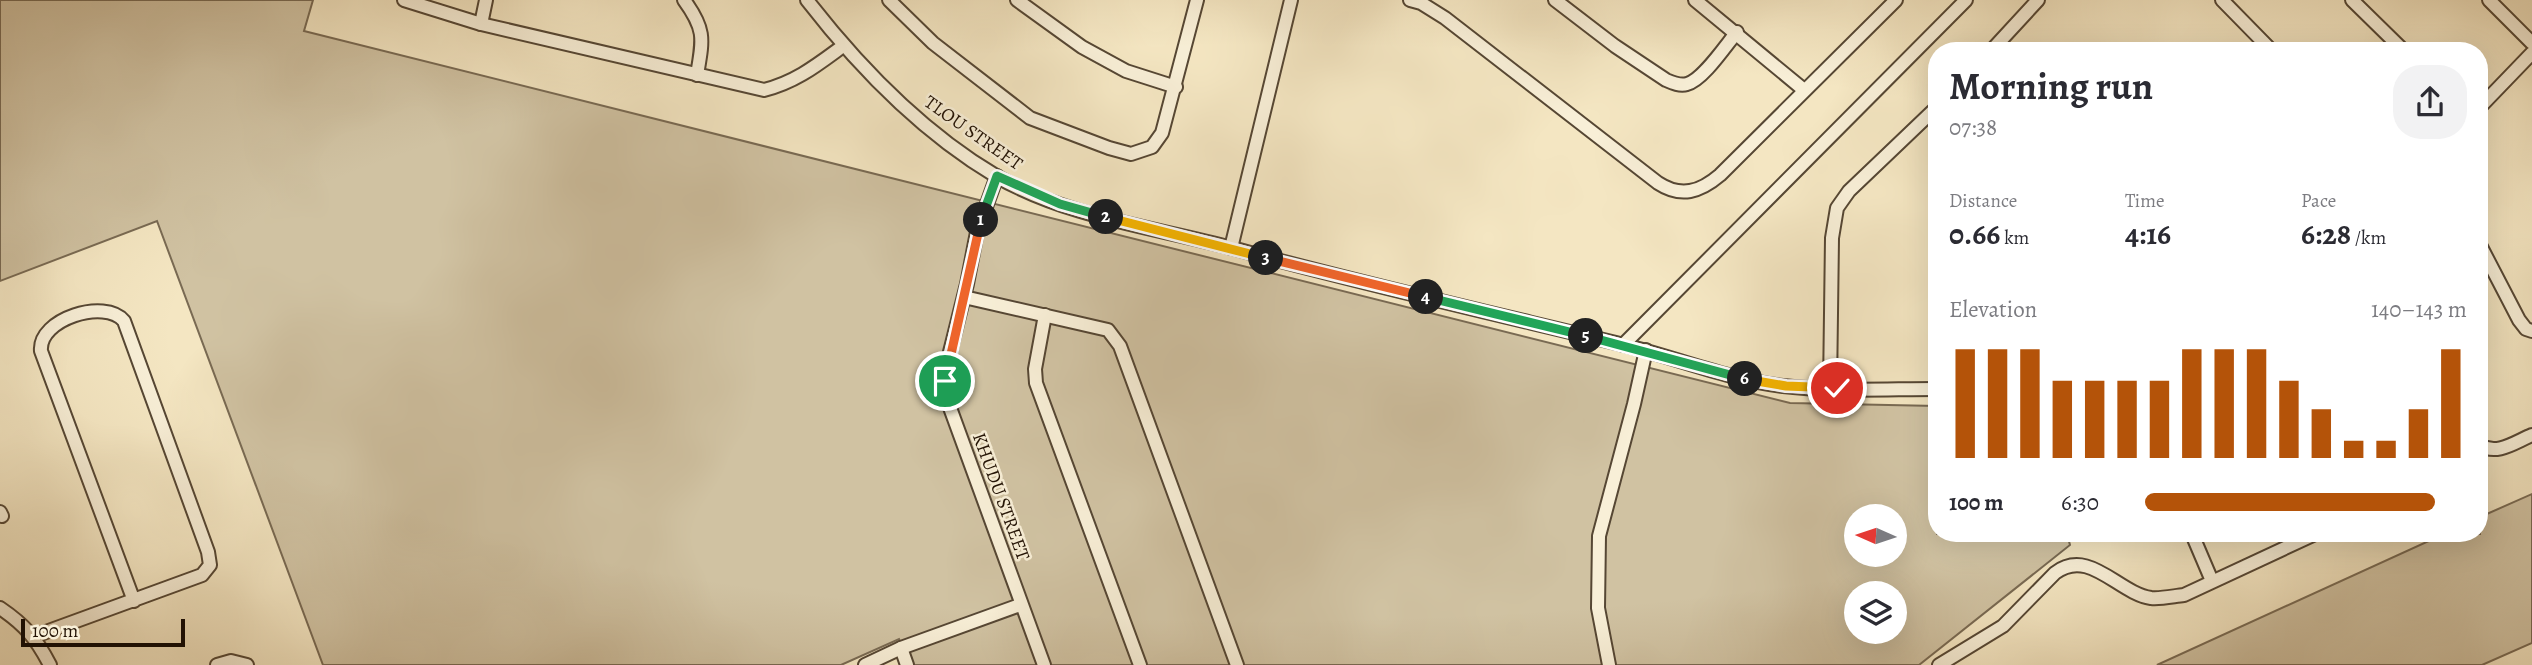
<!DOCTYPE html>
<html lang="en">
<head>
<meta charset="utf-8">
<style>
  :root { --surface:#fff; --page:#f2f2f3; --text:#2b2b33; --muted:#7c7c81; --accent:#b45309 }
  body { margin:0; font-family:Alegreya,serif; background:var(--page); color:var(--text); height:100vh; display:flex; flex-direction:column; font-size:26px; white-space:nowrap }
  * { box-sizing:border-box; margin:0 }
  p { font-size:23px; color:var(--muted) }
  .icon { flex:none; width:38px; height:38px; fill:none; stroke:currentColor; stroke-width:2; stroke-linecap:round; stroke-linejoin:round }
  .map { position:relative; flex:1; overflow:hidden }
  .drawer { position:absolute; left:1928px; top:42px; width:560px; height:500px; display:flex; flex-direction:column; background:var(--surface); border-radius:28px; box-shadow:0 7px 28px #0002 }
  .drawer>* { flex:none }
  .needle { width:46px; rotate:273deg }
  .buttons { position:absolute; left:1844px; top:504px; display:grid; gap:14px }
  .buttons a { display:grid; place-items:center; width:63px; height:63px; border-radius:50%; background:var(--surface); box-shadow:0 7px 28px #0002; font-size:35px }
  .scale { position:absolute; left:21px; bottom:18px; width:164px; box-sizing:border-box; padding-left:7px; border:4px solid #221204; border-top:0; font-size:19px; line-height:24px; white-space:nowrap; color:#221204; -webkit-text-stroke:5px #f8efd7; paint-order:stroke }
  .pin { position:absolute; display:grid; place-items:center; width:60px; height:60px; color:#fff; margin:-30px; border:4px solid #fff; border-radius:50%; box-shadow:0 2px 7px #0007 }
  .km { position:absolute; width:35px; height:35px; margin:-18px; border-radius:50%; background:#222; color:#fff; font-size:19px; line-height:35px; text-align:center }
  .round { display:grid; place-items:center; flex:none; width:74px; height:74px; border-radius:28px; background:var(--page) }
  .head { display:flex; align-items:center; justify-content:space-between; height:119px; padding:0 21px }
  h1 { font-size:38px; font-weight:600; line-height:52px }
  .figures { display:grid; grid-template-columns:repeat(3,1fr); gap:10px; height:119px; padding:7px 21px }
  .figures div { display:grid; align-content:center }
  .figures b { font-size:30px; font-weight:600 }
  .figures small { font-size:19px; font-weight:400 }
  .figures p { font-size:19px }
  .chart { height:196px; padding:14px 21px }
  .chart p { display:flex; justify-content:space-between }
  .chart svg { width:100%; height:126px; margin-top:7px; stroke:var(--accent); stroke-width:6 }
  ul { padding:0 21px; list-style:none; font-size:23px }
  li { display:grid; grid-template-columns:112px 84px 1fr; align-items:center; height:52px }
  li i { height:18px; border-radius:9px; background:var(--accent) }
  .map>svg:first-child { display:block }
  .green { fill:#d0c2a2; stroke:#796a53; stroke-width:2; fill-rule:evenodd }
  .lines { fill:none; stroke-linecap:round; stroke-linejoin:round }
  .minor-casing { stroke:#564734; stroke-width:16 }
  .minor { stroke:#f8efd7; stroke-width:12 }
  .split-1-casing { stroke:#fff; stroke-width:14 }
  .split-2-casing { stroke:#fff; stroke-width:14 }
  .split-3-casing { stroke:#fff; stroke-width:14 }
  .split-4-casing { stroke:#fff; stroke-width:14 }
  .split-5-casing { stroke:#fff; stroke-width:14 }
  .split-6-casing { stroke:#fff; stroke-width:14 }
  .split-7-casing { stroke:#fff; stroke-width:14 }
  .split-1 { stroke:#f0652b; stroke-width:9 }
  .split-2 { stroke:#22a559; stroke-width:9 }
  .split-3 { stroke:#f5b400; stroke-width:9 }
  .split-4 { stroke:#f0652b; stroke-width:9 }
  .split-5 { stroke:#22a559; stroke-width:9 }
  .split-6 { stroke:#22a559; stroke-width:9 }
  .split-7 { stroke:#f5b400; stroke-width:9 }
  .labels { text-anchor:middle; stroke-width:5; stroke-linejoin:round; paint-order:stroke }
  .street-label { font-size:19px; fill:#221204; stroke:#f8efd7 }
</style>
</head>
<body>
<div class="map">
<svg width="2532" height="665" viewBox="0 0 2532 665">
  <rect width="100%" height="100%" fill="#f4e6c2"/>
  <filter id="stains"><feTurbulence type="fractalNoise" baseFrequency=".00286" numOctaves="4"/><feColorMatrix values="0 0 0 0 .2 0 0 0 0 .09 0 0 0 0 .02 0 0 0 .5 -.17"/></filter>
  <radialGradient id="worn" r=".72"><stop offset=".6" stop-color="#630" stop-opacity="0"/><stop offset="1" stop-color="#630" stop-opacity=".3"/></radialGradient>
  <g class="green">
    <path d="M 0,0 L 313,0 L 304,31 L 1790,403 L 1937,406 L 1937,534 L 2067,534 L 2070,545 L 1919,665 L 910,665 L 899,639 L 841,665 L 323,665 L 157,221 L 0,281 ZM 1857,516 L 1895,516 L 1895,555 L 1857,555 ZM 1857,593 L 1895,593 L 1895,632 L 1857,632 Z"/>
    <path d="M 2532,494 L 2532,643 L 2482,665 L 2157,665 L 2444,534 L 2480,534 L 2480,517 Z"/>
  </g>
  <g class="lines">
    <defs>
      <g id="minor">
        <path d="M 404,0 L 481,24 L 764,90 C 796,82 817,65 843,46"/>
        <path d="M 684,0 C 706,30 703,39 697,75"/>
        <path d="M 807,0 C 859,67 922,132 996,176 C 1067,217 1153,227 1232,248 C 1359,283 1487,312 1616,343 C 1672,356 1725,379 1783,386 C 1834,392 1886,389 1937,389"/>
        <path d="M 889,0 L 933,43 L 1030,118 L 1109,148 L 1131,154 L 1152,147 L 1162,133 L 1197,0"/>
        <path d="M 1017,0 L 1082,47 L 1126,71 L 1176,87"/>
        <path d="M 1410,0 L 1421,3 L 1445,18 L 1658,183 C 1681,198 1700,192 1720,175 L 1896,0"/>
        <path d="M 1555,0 L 1615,46 L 1666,80 C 1673,83 1680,86 1687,84 C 1703,80 1726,45 1737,32"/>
        <path d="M 1695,0 L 1804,90"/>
        <path d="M 2222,0 L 2272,51"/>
        <path d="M 2352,0 L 2404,51"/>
        <path d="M 2489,0 L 2532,43"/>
        <path d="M 481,24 L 486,0"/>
        <path d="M 1991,51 L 2038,0"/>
        <path d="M 2480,107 L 2532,53"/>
        <path d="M 997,176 L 977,232 L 967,284 L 947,364 L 945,394 L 1044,665"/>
        <path d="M 2480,245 L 2519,320 L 2526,329 L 2532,331"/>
        <path d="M 1231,248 L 1291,0"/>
        <path d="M 964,297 L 1108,330 L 1120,346 L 1237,665"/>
        <path d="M 1045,315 L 1035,369 L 1036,383 L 1140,665"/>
        <path d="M 1623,345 L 1966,0"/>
        <path d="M 1830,389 L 1832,238 L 1837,208 L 1849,191 L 1937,107"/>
        <path d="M 2480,445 C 2497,456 2515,442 2532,435"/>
        <path d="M 0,512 L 2,516"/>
        <path d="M 2192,534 L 2212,581"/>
        <path d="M 0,608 C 25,625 36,638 50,665"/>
        <path d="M 35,636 L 202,575 L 210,565 L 208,552 L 124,321 C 105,298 38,319 41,351 L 134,601"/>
        <path d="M 901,648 L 907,665"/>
        <path d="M 217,665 L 231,661 L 247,665"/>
        <path d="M 865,665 L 901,648 L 1020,605"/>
        <path d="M 1609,665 L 1598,608 L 1599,536 L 1634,404 L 1646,350"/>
        <path d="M 1939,665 L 2003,626 L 2055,573 C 2089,547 2118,593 2151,598 C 2161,599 2174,596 2184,595 L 2315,534"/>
      </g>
    </defs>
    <use href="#minor" class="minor-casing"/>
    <use href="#minor" class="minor"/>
  </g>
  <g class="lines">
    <defs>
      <path id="split-1" d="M 945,381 L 981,220"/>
      <path id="split-2" d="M 981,220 L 997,176 L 1060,204 L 1106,217"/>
      <path id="split-3" d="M 1106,217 L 1266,258"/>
      <path id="split-4" d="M 1266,258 L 1426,297"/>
      <path id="split-5" d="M 1426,297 L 1586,336"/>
      <path id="split-6" d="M 1586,336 L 1745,379"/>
      <path id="split-7" d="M 1745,379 L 1786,386 L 1837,388"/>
    </defs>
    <use href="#split-1" class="split-1-casing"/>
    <use href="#split-2" class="split-2-casing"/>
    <use href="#split-3" class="split-3-casing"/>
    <use href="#split-4" class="split-4-casing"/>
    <use href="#split-5" class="split-5-casing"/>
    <use href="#split-6" class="split-6-casing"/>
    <use href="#split-7" class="split-7-casing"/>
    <use href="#split-1" class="split-1"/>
    <use href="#split-2" class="split-2"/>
    <use href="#split-3" class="split-3"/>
    <use href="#split-4" class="split-4"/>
    <use href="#split-5" class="split-5"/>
    <use href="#split-6" class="split-6"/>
    <use href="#split-7" class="split-7"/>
  </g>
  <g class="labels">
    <g class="street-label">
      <text transform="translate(974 132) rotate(35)" y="7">TLOU STREET</text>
      <text transform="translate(1002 496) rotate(70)" y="7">KHUDU STREET</text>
    </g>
  </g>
  <rect width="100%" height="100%" filter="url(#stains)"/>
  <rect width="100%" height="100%" fill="url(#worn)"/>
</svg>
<div class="buttons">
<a><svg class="needle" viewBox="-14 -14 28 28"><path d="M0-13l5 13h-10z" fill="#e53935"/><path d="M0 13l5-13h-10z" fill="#7c7c81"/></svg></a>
<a><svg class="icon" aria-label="layers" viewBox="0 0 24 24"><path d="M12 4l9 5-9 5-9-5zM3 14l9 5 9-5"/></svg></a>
</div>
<div class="scale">100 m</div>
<div class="pin" style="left:945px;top:381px;background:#1e9e55"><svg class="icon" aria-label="arrive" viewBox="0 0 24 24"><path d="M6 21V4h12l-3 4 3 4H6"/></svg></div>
<div class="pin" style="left:1837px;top:388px;background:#d93025"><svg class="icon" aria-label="check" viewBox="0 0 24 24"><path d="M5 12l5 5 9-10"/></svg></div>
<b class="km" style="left:981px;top:220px">1</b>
<b class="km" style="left:1106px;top:217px">2</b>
<b class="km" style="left:1266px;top:258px">3</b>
<b class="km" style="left:1426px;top:297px">4</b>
<b class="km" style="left:1586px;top:336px">5</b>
<b class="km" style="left:1745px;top:379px">6</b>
<section class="drawer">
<div class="head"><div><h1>Morning run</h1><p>07:38</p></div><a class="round"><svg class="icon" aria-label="share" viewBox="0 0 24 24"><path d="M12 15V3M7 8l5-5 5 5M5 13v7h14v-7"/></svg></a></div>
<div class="figures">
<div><p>Distance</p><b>0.66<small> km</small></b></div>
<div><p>Time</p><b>4:16</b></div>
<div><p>Pace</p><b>6:28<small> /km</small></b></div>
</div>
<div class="chart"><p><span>Elevation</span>140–143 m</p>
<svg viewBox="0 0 160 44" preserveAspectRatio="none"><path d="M5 44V6M15 44V6M25 44V6M35 44V17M45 44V17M55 44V17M65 44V17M75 44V6M85 44V6M95 44V6M105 44V17M115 44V27M125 44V38M135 44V38M145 44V27M155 44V6"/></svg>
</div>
<ul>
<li><b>100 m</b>6:30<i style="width:90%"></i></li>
</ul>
</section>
</div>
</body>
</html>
